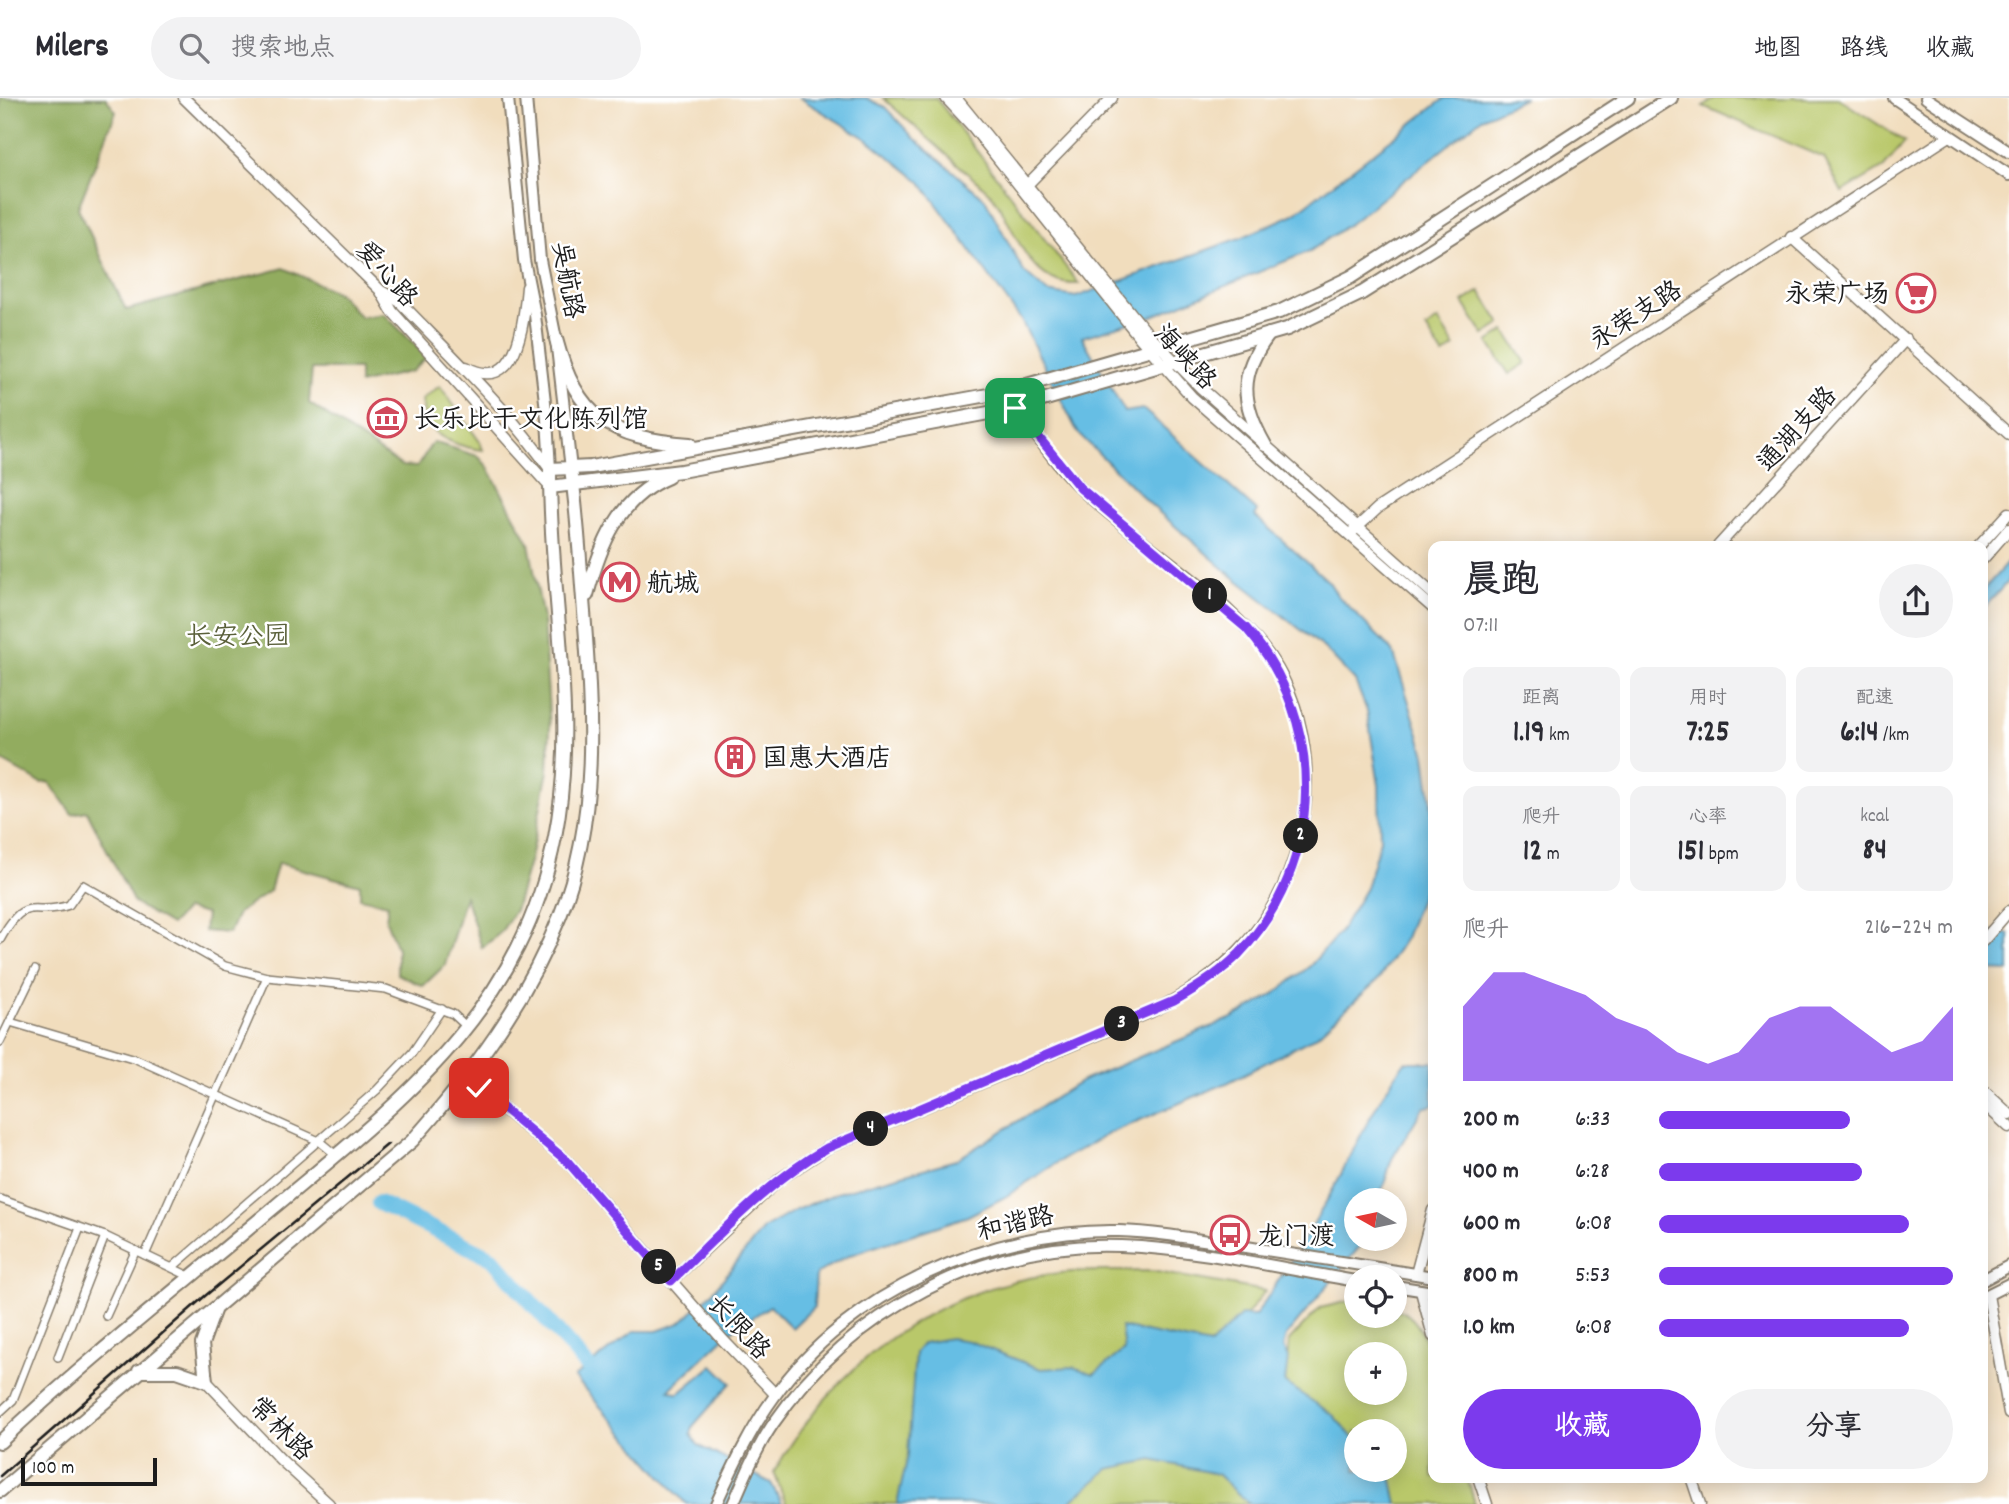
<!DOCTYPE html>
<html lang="zh">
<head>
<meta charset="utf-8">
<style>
  :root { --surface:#fff; --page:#f2f2f3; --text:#2b2b33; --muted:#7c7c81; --line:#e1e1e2; --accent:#7c3aed }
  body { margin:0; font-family:Dekko,"LXGW WenKai TC",sans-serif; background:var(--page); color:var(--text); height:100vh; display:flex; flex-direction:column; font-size:26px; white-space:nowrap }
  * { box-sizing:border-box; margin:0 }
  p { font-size:23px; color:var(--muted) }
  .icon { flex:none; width:38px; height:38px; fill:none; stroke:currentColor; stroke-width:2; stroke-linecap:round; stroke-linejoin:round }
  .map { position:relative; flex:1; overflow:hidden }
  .panel { position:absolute; left:1428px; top:443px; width:560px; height:942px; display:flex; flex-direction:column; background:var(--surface); border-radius:14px; box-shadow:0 4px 18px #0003 }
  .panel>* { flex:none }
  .needle { width:46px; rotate:279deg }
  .buttons { position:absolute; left:1344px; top:1090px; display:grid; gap:14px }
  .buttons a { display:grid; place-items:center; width:63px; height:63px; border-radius:50%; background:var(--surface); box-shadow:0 4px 18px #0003; font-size:35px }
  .scale { position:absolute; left:21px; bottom:18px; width:136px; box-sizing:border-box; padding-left:7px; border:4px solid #1c1c1c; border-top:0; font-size:19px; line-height:24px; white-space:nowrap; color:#1c1c1c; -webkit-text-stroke:5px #fff; paint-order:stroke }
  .pin { position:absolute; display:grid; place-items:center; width:60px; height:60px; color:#fff; margin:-30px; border-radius:14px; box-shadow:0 4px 10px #0006 }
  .km { position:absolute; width:35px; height:35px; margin:-18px; border-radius:50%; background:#222; color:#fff; font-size:19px; line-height:35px; text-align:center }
  .round { display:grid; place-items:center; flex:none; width:74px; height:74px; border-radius:37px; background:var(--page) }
  .overview { display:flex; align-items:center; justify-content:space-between; height:119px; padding:0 35px }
  h1 { font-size:38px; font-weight:700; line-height:52px }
  .figures { display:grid; grid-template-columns:repeat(3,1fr); gap:10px; height:119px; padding:7px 35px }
  .figures div { display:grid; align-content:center; border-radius:14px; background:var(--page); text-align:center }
  .figures b { font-size:30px; font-weight:700 }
  .figures small { font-size:19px; font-weight:400 }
  .figures p { font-size:19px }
  .chart { height:196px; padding:14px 35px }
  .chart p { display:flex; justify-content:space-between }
  .chart svg { width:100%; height:126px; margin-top:7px; fill:var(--accent); opacity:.7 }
  .action { display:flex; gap:14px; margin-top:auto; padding:14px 35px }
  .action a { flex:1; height:80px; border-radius:42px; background:var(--accent); color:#fff; font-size:28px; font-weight:700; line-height:80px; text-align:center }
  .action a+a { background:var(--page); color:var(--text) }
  ul { padding:0 35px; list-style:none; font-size:23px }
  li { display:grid; grid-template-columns:112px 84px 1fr; align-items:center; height:52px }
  li i { height:18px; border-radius:9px; background:var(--accent) }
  header { display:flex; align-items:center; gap:42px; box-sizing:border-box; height:98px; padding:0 35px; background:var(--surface); border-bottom:2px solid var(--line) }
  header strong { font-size:33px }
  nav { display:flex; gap:38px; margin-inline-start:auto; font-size:24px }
  .search { width:490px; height:63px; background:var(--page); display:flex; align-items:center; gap:18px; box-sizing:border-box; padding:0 24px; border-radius:38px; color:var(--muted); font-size:26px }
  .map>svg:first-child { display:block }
  .green { fill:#b9c86a; stroke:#6a7243; stroke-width:2; fill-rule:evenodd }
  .forest { fill:#92ac5e; stroke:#57643d; stroke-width:2 }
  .water { fill:#66bee4; stroke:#416d80; stroke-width:2 }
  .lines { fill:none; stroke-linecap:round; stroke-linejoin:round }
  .river { stroke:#66bee4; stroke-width:16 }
  .street-casing { stroke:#867c6c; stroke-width:10 }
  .secondary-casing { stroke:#867c6c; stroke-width:13 }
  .primary-casing { stroke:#867c6c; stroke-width:14 }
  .highway-casing { stroke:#867c6c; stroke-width:16 }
  .street { stroke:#fff; stroke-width:7 }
  .secondary { stroke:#fff; stroke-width:10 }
  .primary { stroke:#fff; stroke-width:10 }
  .highway { stroke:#fff; stroke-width:12 }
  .rail { stroke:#1c1c1c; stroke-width:2.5 }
  .route-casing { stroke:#fff; stroke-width:14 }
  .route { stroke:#7c3aed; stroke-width:9 }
  .labels { text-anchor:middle; stroke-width:5; stroke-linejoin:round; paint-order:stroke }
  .street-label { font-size:26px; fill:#1c1c1c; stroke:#fff }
  .poi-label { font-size:26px; fill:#1c1c1c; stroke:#fff; text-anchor:start }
  .park-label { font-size:26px; fill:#5b613b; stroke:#fff }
</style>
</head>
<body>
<header>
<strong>Milers</strong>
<div class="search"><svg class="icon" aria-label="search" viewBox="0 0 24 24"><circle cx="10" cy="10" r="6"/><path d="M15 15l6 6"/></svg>搜索地点</div>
<nav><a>地图</a><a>路线</a><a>收藏</a></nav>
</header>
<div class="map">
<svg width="2009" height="1406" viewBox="0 0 2009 1406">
  <rect width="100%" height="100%" fill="#fff"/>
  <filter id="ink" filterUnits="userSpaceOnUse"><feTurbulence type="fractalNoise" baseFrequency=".0143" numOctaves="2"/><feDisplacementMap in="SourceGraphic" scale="14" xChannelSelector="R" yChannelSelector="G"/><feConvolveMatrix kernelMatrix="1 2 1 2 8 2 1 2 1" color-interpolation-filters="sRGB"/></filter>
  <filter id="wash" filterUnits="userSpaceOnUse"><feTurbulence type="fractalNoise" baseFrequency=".00686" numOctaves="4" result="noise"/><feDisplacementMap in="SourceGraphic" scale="28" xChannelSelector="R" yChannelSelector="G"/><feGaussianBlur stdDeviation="1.57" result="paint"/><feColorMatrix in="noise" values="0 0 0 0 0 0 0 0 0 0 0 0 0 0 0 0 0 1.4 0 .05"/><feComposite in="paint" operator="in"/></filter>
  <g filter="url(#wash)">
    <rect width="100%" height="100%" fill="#f1ddbd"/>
    <g class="green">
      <path d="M 883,0 L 936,0 L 1079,186 C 1026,188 1018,132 992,97 Z"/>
      <path d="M 1715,0 L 1838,0 L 1905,44 L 1884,69 L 1842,94 L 1824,60 L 1703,8 Z"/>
      <path d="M 1480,193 L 1501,226 L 1484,237 L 1463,204 Z"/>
      <path d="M 1438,222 L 1455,249 L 1443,257 L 1426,230 Z"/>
      <path d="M 1505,233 L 1526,265 L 1509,276 L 1488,244 Z"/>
      <path d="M 440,288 L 480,344 L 483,352 C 464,350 430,340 424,318 C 423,313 423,306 422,301 Z"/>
      <path d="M 1151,1173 L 1265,1193 L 1223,1248 L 1153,1241 L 1087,1279 L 901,1406 L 786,1406 L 774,1374 C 836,1265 933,1190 1060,1175 C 1090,1171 1121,1174 1151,1173 Z"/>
      <path d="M 1354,1202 L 1356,1203 L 1356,1218 L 1395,1218 L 1395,1211 C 1446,1222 1433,1338 1433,1379 L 1467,1379 L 1475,1406 L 1392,1406 L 1375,1372 L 1395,1372 L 1395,1334 L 1356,1334 L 1356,1355 L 1292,1297 L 1285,1282 L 1289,1243 L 1320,1210 ZM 1356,1256 L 1395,1256 L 1395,1295 L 1356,1295 Z"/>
      <path d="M 1211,1354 L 1255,1406 L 1043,1406 L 1081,1360 Z"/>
    </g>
    <path class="forest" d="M 0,0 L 106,0 L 116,14 L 78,110 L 126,212 L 284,170 L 338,195 L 361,219 L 384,216 L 427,259 L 412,273 L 359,286 L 359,271 L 312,271 L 309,305 L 402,368 L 417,369 L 433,344 L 478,358 L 488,369 L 529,445 L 543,521 L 550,630 L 548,673 L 530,761 L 515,812 L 501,834 L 482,850 L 465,798 L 445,867 L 423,888 L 397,876 L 397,851 L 386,822 L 388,806 L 360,800 L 360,787 L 278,765 L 270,793 L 238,815 L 229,835 L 204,833 L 206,816 L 186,811 L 171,827 L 134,805 L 87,713 L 72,716 L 49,684 L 41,685 L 0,662 Z"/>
    <g class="water">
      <path d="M 800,0 L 866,0 L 885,9 L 914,40 L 985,101 L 1024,174 L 1047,194 L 1076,199 L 1243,139 L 1294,116 L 1445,0 L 1525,0 L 1482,20 L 1351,125 L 1310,153 L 1150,219 L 1082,239 L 1125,314 L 1143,311 L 1257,413 L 1255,418 L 1329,484 L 1337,497 L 1393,553 L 1425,656 L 1432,711 L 1431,772 L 1405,840 L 1378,882 L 1315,939 L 1229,984 L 1112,1034 L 1058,1064 L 1005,1099 L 968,1118 L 850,1157 L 816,1176 L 814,1209 L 792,1230 L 770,1208 L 731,1233 L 669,1292 L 678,1296 L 713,1267 L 731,1285 L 693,1328 L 691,1336 L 698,1347 L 771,1385 L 782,1406 L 686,1406 L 574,1279 L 634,1233 L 657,1233 L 680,1225 L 711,1196 L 763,1131 L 796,1112 L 837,1095 L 956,1062 L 1082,983 L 1230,921 L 1273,897 L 1310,868 L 1339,835 L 1366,790 L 1380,742 L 1379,687 L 1367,613 L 1355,583 L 1324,550 L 1231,477 L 1151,407 L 1078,335 L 1021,222 L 920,83 L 868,42 Z"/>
      <path d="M 2009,463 L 2009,482 L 1983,511 L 1983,492 Z"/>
      <path d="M 1983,833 L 2009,836 L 2009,873 L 1983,872 Z"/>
      <path d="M 1405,964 L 1433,964 L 1433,1007 L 1423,1010 L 1392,1061 L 1379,1102 L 1356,1102 L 1356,1141 L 1366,1141 L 1286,1238 L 1283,1249 L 1288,1260 L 1285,1285 L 1332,1316 L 1356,1343 L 1356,1372 L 1383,1372 L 1392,1382 L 1397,1406 L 1249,1406 L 1217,1376 L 1152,1362 L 1108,1371 L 1068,1406 L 897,1406 L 908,1357 L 915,1255 L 923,1245 L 950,1240 L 969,1243 L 1041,1271 L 1073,1269 L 1094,1276 L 1124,1252 L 1121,1229 L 1210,1247 L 1241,1217 L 1255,1218 C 1280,1181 1304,1143 1326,1104 C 1353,1056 1372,1008 1405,964 Z"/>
    </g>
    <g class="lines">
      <path class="river" d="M 379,1105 L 492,1160 L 600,1282"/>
    </g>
  </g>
  <g filter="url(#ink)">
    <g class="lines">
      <defs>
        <g id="street">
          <path d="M 0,842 C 27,793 33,820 69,807 L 83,787 L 225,868 L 267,879 L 386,891 L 453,916 L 467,929"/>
          <path d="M 10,924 L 136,961 L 319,1043 L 336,1057"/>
          <path d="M 0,944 L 35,872"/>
          <path d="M 0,1101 L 105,1138 L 191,1179"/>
          <path d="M 145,1157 L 267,879"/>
          <path d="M 174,1168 L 377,992 L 412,955 L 442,911"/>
          <path d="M 106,1218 L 135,1154"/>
          <path d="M 58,1259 L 105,1138"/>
          <path d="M 0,1314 L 13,1302 L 80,1130"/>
        </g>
        <g id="secondary">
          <path d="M 184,0 L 380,192 L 392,213 L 550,389"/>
          <path d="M 946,0 L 972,28 L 1140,240 L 1192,299 L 1433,510"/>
          <path d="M 956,0 L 1148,236 L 1201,290 L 1433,496"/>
          <path d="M 1025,89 L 1112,0"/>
          <path d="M 1791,139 L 2009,336"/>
          <path d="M 383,194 L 400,204 C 452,258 506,309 550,371"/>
          <path d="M 466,269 C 519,298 524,220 527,189"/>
          <path d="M 1351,435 L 1378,410 L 1948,39"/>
          <path d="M 1718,448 L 1906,241"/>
          <path d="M 1979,448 L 2009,415"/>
          <path d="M 1983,461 L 2009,431"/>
          <path d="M 1983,843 L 2009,813"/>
          <path d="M 467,981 L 567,1063 L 723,1242 L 775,1296"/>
          <path d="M 1983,992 L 2009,1016"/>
          <path d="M 1983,1005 L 2009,1029"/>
          <path d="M 1416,1176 L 1433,1112"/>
          <path d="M 671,1183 L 780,1081 L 827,1050 L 1151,914 C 1219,881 1270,834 1294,760 C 1317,691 1309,606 1262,548 C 1213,488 1143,448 1086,396 C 1058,371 1038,339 1015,310"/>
          <path d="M 1421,1193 L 1433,1238"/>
          <path d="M 1988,1197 L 2009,1316"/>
          <path d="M 206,1283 L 281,1362 L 329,1406"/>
          <path d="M 1478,1379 L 1487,1406"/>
          <path d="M 1691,1379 L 1700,1406"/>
        </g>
        <g id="primary">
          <path d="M 508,0 L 524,162 L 535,217 L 547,321 L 550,371"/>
          <path d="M 526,0 L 540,162 L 556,241 L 571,371"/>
          <path d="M 1894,0 L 2009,77"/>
          <path d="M 1926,0 L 2009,54"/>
          <path d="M 1983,1182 L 2009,1168"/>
          <path d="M 1395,1188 L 1433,1194"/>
          <path d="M 1983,1199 L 2009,1186"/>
          <path d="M 716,1406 C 733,1369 750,1332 774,1299 C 847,1194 993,1130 1119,1133 C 1159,1134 1200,1142 1240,1148 C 1304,1158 1369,1168 1433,1179"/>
          <path d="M 733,1406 C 745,1379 756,1351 773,1326 C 851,1213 983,1142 1121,1148 C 1199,1151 1279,1170 1356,1183"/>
        </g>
        <g id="highway">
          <path d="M 556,241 C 577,320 610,340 690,346"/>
          <path d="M 1265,347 C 1241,305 1238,276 1269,236"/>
          <path d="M 550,389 L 681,373 L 1015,310 L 1287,231 L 1362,195 L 1671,0"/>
          <path d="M 587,497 C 600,448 618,400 668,379"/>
          <path d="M 139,1273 L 177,1273 L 206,1283"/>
          <path d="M 206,1283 L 202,1246 L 214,1213"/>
          <path d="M 0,1344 C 86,1262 181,1188 272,1111 C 400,1004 521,914 555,739 C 579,617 549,494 550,371 L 591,369 L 999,295 L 1279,214 L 1351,179 L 1628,0"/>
          <path d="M 0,1393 L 412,1043 C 472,976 527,902 560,818 C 599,721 592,615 584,514 C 580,466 578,419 571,371"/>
        </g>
      </defs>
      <use href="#street" class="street-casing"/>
      <use href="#secondary" class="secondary-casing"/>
      <use href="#primary" class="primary-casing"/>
      <use href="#highway" class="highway-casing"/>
      <use href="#street" class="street"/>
      <use href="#secondary" class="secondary"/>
      <use href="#primary" class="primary"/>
      <use href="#highway" class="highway"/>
      <path class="rail" d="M 0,1378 L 205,1198 L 388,1046"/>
    </g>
  </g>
  <g class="lines" filter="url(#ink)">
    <defs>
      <path id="route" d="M 479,990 L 567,1063 L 671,1183 C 720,1136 767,1084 827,1050 L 1174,903 C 1197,890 1220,875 1239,856 C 1325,766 1328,623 1246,530 L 1080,390 L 1015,310"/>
    </defs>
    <use href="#route" class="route-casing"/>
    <use href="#route" class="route"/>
  </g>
  <defs>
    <symbol id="supermarket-ring" viewBox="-11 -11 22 22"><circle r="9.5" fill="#fff" stroke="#d1495b" stroke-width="1.5"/><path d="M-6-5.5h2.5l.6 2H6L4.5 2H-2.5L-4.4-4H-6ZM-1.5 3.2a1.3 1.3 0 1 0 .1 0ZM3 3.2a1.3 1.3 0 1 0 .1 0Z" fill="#d1495b"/></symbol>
    <symbol id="museum-ring" viewBox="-11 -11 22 22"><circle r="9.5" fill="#fff" stroke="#d1495b" stroke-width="1.5"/><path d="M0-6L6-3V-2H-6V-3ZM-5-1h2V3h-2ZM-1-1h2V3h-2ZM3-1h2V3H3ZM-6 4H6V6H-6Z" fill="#d1495b"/></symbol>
    <symbol id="metro-ring" viewBox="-11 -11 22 22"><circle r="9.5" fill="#fff" stroke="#d1495b" stroke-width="1.5"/><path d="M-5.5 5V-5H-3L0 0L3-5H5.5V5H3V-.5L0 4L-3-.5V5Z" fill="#d1495b"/></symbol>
    <symbol id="building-ring" viewBox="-11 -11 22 22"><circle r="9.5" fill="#fff" stroke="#d1495b" stroke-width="1.5"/><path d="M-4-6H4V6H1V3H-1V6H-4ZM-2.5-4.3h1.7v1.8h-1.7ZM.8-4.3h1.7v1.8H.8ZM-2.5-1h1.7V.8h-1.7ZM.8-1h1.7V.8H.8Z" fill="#d1495b"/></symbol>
    <symbol id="bus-ring" viewBox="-11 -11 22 22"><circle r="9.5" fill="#fff" stroke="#d1495b" stroke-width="1.5"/><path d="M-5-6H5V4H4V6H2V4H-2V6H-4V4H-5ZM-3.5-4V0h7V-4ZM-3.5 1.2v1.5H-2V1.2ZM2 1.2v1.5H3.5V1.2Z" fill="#d1495b"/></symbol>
  </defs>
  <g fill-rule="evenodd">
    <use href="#supermarket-ring" x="1894" y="173" width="44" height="44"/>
    <use href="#museum-ring" x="365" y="298" width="44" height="44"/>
    <use href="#metro-ring" x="598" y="462" width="44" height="44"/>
    <use href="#building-ring" x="713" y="637" width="44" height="44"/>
    <use href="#bus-ring" x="1208" y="1115" width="44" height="44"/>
  </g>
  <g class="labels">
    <g class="street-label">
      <text transform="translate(388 175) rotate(49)" y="9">爱心路</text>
      <text transform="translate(569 182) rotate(80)" y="9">吴航路</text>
      <text transform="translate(1635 216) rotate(-33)" y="9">永荣支路</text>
      <text transform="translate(1186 258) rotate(47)" y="9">海峡路</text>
      <text transform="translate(1796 330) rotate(-48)" y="9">通湖支路</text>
      <text transform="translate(1015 1124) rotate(-13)" y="9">和谐路</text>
      <text transform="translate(740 1228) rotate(47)" y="9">长限路</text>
      <text transform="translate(282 1330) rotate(45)" y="9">常林路</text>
    </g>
    <g class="poi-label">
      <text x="1889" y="204" text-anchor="end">永荣广场</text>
      <text x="414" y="329">长乐比干文化陈列馆</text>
      <text x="647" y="493">航城</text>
      <text x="762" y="668">国惠大酒店</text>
      <text x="1257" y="1146">龙门渡</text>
    </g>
    <g class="park-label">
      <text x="238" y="546">长安公园</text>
    </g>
  </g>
</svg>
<div class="buttons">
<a><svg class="needle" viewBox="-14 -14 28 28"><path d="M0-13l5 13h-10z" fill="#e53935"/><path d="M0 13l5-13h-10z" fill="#7c7c81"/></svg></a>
<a><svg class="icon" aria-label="locate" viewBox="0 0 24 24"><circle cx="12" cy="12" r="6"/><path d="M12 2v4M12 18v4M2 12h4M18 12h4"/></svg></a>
<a>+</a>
<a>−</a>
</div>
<div class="scale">100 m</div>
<div class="pin" style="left:1015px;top:310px;background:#1e9e55"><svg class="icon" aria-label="arrive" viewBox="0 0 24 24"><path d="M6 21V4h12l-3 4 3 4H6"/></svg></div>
<div class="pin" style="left:479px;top:990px;background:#d93025"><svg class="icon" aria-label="check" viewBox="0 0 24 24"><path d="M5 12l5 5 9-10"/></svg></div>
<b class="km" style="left:1210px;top:498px">1</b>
<b class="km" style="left:1301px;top:738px">2</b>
<b class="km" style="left:1122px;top:926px">3</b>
<b class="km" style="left:871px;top:1031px">4</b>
<b class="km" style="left:659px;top:1169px">5</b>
<section class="panel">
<div class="overview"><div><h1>晨跑</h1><p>07:11</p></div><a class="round"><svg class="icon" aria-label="share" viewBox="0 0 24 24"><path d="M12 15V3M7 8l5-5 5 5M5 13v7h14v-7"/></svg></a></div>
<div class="figures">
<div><p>距离</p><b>1.19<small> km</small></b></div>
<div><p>用时</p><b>7:25</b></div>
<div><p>配速</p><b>6:14<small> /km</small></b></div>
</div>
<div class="figures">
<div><p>爬升</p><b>12<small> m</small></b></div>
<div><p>心率</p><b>151<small> bpm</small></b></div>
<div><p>kcal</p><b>84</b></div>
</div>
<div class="chart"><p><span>爬升</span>216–224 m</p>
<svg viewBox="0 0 160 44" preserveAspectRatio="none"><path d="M0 44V18L10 6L20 6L30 10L40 14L50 22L60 26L70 34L80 38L90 34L100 22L110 18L120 18L130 26L140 34L150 30L160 18V44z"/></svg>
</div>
<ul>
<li><b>200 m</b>6:33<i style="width:65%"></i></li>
<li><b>400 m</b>6:28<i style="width:69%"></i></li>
<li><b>600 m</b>6:08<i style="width:85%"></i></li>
<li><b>800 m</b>5:53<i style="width:100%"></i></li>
<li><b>1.0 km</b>6:08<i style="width:85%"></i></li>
</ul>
<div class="action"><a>收藏</a><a>分享</a></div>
</section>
</div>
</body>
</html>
